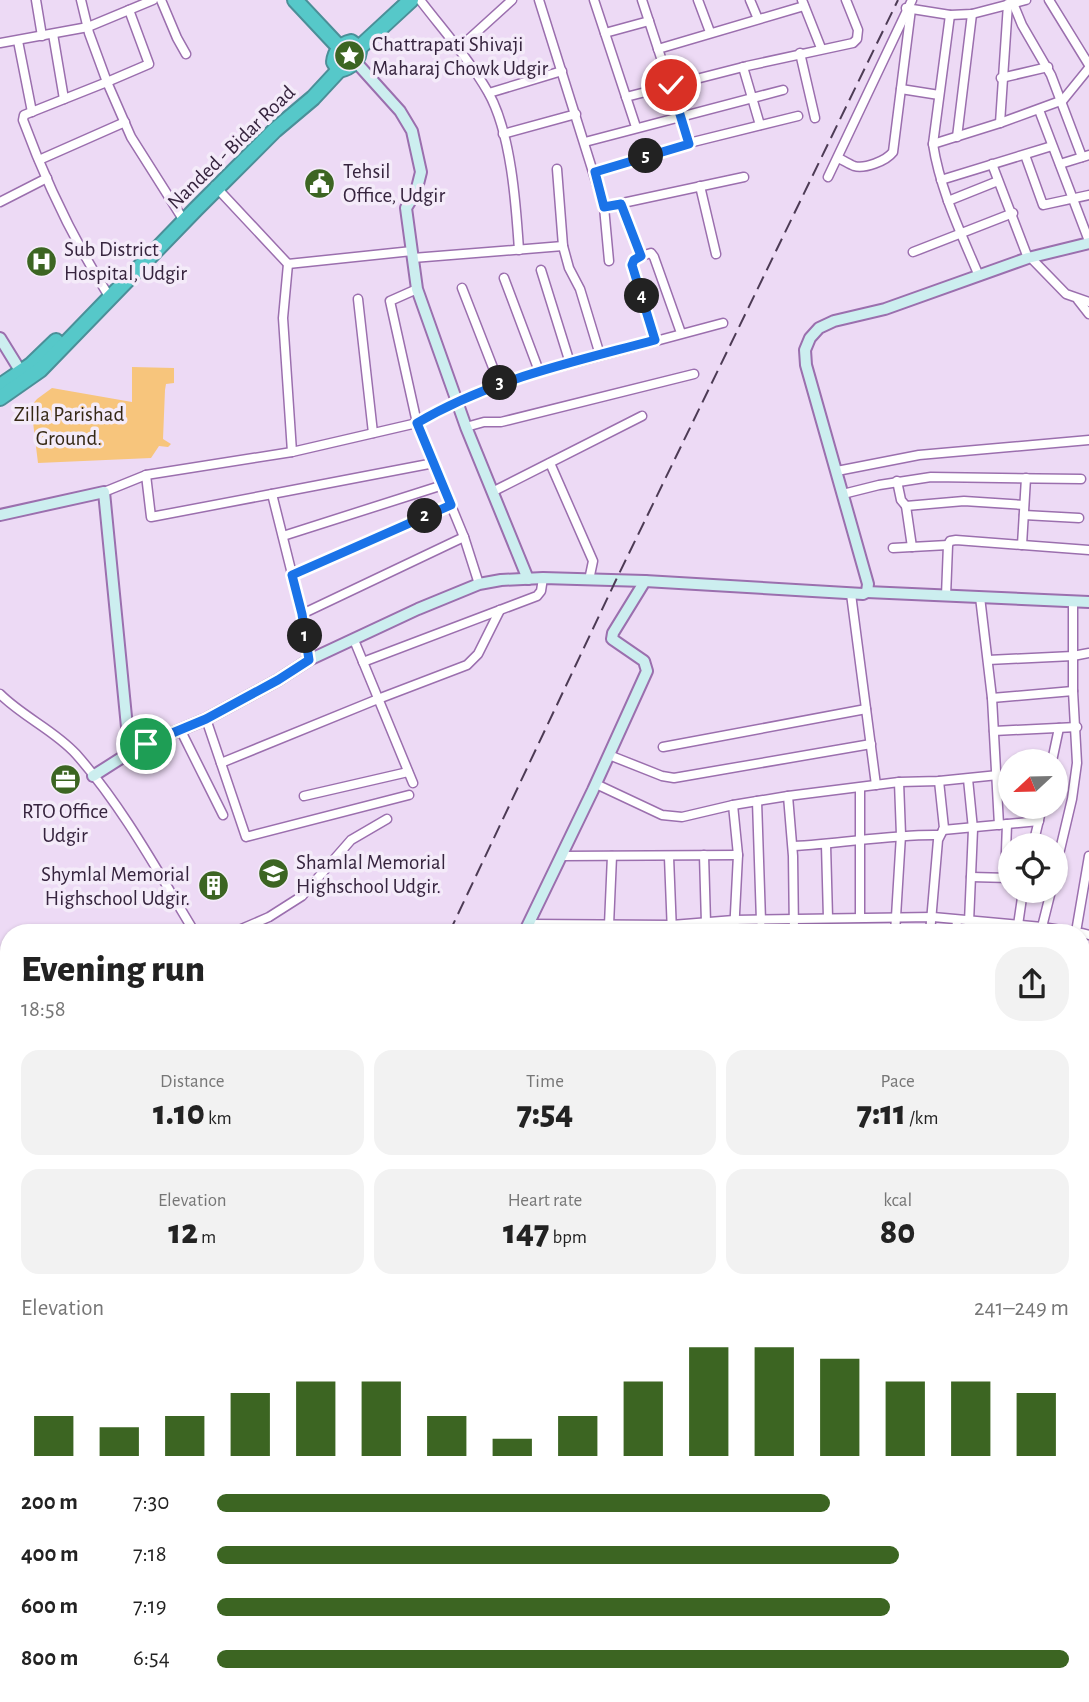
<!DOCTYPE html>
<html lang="en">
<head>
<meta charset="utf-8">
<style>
  :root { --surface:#fff; --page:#f2f2f2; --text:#222; --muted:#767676; --accent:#3c6522 }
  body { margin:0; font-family:"Alegreya Sans",sans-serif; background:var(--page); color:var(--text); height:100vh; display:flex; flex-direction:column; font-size:26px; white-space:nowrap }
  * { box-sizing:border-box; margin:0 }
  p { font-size:23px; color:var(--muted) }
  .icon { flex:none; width:38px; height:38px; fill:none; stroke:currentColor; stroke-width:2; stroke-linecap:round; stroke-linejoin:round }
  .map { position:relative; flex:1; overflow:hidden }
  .side { position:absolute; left:0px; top:924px; width:1090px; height:779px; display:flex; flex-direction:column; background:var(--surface); border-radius:28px 28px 0 0; box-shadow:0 2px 5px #0004 }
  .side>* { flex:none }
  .needle { width:46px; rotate:248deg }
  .buttons { position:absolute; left:998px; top:749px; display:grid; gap:14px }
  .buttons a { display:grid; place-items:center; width:70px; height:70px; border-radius:50%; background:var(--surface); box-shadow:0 2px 5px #0004; font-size:35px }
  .pin { position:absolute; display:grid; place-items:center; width:60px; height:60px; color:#fff; margin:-30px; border:4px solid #fff; border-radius:50%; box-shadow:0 2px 7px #0007 }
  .km { position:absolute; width:35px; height:35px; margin:-18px; border-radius:50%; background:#222; color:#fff; font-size:19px; line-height:35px; text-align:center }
  .round { display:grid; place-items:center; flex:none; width:74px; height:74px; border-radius:28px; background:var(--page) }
  .overview { display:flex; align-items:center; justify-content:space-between; height:119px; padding:0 21px }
  h1 { font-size:38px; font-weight:800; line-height:52px }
  .metrics { display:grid; grid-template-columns:repeat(3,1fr); gap:10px; height:119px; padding:7px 21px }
  .metrics div { display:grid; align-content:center; border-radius:18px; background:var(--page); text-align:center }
  .metrics b { font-size:35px; font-weight:800 }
  .metrics small { font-size:19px; font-weight:400 }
  .metrics p { font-size:19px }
  .chart { height:196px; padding:14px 21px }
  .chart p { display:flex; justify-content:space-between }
  .chart svg { width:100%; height:126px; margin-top:7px; stroke:var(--accent); stroke-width:6 }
  ul { padding:0 21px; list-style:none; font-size:23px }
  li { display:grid; grid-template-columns:112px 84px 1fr; align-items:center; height:52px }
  li i { height:18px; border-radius:9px; background:var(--accent) }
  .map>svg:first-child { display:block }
  .green { fill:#f7c57c }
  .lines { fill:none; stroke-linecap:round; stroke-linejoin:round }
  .street-casing { stroke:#9b6fae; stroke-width:11 }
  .secondary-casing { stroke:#9b6fae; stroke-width:14 }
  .primary-casing { stroke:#4b8f98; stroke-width:16 }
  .highway-casing { stroke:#4b8f98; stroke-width:18 }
  .street { stroke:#fff; stroke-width:8 }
  .secondary { stroke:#cceeef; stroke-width:10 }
  .primary { stroke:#9adedf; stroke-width:12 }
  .highway { stroke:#56c8c9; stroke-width:14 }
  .rail { stroke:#4d3b55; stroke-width:2; stroke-dasharray:14 7; stroke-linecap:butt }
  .route-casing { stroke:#fff; stroke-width:14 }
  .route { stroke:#1a73e8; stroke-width:9 }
  .labels { text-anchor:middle; stroke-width:7; stroke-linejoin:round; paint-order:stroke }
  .poi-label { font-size:21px; fill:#36243e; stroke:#f4ebf9; text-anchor:start }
  .street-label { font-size:21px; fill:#36243e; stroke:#f4ebf9 }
  .park-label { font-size:21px; fill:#352815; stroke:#f4ebf9 }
</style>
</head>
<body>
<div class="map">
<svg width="1089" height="1702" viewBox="0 0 1089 1702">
  <rect width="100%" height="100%" fill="#eddaf5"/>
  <path class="green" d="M 132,367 L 174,368 L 174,383 L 166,384 L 165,390 L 163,439 L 171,444 L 168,447 L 159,446 L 151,458 L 38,463 L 31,406 L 37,399 L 52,388 L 132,402 Z"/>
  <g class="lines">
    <defs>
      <g id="street">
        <path d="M 36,0 L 42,36"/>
        <path d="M 81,0 L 89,33 L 107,82 L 149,64 L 129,10"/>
        <path d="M 161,0 L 177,38 L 186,54"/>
        <path d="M 420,0 C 443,30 469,59 488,92 C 511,132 516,204 519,250"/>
        <path d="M 539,0 L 604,207 L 609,261"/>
        <path d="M 594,0 L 636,127"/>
        <path d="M 642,0 L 689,143"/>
        <path d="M 698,0 L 710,32"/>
        <path d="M 750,0 L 758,19"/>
        <path d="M 802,0 L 821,48"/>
        <path d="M 1049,0 L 1089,65"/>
        <path d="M 1013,3 L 1022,25 L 1051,75 L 1082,157"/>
        <path d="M 906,8 L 950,15 L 972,14 L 1026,0"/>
        <path d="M 950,15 L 933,144 C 940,190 961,233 979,276"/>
        <path d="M 605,33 L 649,21"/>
        <path d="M 53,34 L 64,99"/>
        <path d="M 18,41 L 32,112"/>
        <path d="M 0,43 L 88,27 L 153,0"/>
        <path d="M 458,49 L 512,0"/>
        <path d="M 658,49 L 804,6"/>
        <path d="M 800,53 L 815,118"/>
        <path d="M 743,67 L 760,125"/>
        <path d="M 1001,78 L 1048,67"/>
        <path d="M 901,89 L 939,95"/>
        <path d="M 489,93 L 562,71"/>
        <path d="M 626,97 L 747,66 L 853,43 L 857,39 L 858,30 L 846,0"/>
        <path d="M 1039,110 L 1089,241"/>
        <path d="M 1000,123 L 1008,4"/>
        <path d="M 503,134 L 576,114"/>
        <path d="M 957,137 L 972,14"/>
        <path d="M 585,142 L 783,90"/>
        <path d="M 933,144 L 1000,123 L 1063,100 L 1089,68"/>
        <path d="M 1025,155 L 1043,205 L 1089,195"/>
        <path d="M 838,158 C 843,160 849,164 854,166 C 865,169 886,161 893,152 L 911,9"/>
        <path d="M 39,160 L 125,122"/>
        <path d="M 992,164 L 1028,258"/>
        <path d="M 1060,164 L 1089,155"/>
        <path d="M 557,169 L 563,246 L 569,268 L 580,289 L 600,355"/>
        <path d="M 595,172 L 689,143 L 798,116"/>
        <path d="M 828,177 L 912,0"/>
        <path d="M 941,180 L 1052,146"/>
        <path d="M 215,186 L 288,264 L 412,251"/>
        <path d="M 700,186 L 716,254"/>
        <path d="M 948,201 L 998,181"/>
        <path d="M 0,202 L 47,178"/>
        <path d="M 621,204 L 641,256 L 651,253 L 654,257 L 681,333"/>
        <path d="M 604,207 L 744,177"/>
        <path d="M 913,252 L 1013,213"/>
        <path d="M 641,256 L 634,260 L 632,265 L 655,340"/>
        <path d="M 1030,257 L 1066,294 L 1089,302"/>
        <path d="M 413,258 L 563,246"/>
        <path d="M 288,264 L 283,318 L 292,452"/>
        <path d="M 541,270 L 570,363"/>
        <path d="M 504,278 L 539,371"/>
        <path d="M 462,288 L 499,383"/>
        <path d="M 417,289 L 390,301 L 417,423 L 464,537 L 479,584"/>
        <path d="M 107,293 C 73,239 45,180 23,120 L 24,115 L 107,82 L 131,137 L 181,216"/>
        <path d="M 358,299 L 373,433"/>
        <path d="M 1078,300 L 1089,314"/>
        <path d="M 466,427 L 484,422 L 501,422 L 694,374"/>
        <path d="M 550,463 L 593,561 L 589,580"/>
        <path d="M 837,471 L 919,455 L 1089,440"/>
        <path d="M 146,475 L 151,517 L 272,494 L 302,614 L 309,660"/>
        <path d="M 897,481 L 901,500 L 906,506 L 964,501 L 1024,505"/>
        <path d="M 494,491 L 642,416"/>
        <path d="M 104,492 L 146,475 L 292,452 L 417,423 L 442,408 L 499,383 L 723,323"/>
        <path d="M 272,494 L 434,463"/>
        <path d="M 843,494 L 879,485 L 931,477 L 1081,479"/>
        <path d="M 906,506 L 912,547"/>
        <path d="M 1024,515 L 1079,518"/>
        <path d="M 283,536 L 443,485"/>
        <path d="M 1022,545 L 1026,478"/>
        <path d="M 893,548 L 948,545"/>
        <path d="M 292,575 L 451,504"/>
        <path d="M 851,594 L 876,785"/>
        <path d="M 946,596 L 948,545 L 950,541 L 956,540 L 1089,550"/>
        <path d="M 980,597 L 992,698 L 999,825"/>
        <path d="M 302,614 L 464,537"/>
        <path d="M 354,640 L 413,783"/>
        <path d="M 988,660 L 1073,656 L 1089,653"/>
        <path d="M 363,662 L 537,596 L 541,591 L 543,578"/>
        <path d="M 0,694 C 23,717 54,730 76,754 C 123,807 158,872 195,933"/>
        <path d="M 992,698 L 1073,691"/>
        <path d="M 206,719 L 246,837 L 409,795"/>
        <path d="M 180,729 L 223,815"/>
        <path d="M 994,731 L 1077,727"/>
        <path d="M 663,747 L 866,709"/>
        <path d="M 609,755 L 662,776 L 674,778 L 871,744"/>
        <path d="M 1052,761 L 1059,728"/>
        <path d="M 221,763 L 378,699 L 467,665 L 478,654 L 500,610"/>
        <path d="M 968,779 L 973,829 L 969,922"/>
        <path d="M 596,784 L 662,815 L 682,817 L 733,805 L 788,796 L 899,782 L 939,781 L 998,775"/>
        <path d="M 304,796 L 408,772"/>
        <path d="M 788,796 L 793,856 L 794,933"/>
        <path d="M 757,801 L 761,921"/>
        <path d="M 733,805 L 738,855 L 734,933"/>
        <path d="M 943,830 L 1039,821"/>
        <path d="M 826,845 L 828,918"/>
        <path d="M 1033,845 L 1042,807"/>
        <path d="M 793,846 C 842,844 890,834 939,835"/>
        <path d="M 704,855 L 706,923"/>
        <path d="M 562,856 L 738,855"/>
        <path d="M 669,857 L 672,933"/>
        <path d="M 1055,871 L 1072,799 L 1077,763 L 1073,691 L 1073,601"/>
        <path d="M 971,877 L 1010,878"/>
        <path d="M 1005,878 L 1007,824"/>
        <path d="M 860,916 L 860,788"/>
        <path d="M 528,924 L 672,925 L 734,920 L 933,917 L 1042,927 L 1079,933"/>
        <path d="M 609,925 L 612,856"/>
        <path d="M 1018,925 L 1023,891"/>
        <path d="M 1042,927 L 1051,891"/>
        <path d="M 1076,932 L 1089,856"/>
        <path d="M 232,933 L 269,917 L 302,896 L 351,840 L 387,819"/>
        <path d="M 895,933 L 901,835 L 899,782"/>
        <path d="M 930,933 L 938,840 L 944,828 L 939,781"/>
        <path d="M 956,933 L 957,920"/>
        <path d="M 1082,933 L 1089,935"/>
        <path d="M 0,970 L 9,979"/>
        <path d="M 1082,1042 L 1089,1043"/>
        <path d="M 0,1142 L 9,1149"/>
        <path d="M 0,1333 L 9,1332"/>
        <path d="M 0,1430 L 9,1434"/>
        <path d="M 0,1518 L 9,1523"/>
        <path d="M 200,1694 L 203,1702"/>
        <path d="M 241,1694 L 244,1702"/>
        <path d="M 459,1694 L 463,1702"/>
        <path d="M 580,1694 L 584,1702"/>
        <path d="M 714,1694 L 719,1702"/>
        <path d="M 758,1694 L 763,1702"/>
        <path d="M 868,1694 L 877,1702"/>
        <path d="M 922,1694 L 934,1702"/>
        <path d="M 1004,1694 L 1020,1702"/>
        <path d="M 105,1700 L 106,1702"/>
        <path d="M 382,1702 L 400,1694"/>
        <path d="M 497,1702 L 515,1694"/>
        <path d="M 599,1702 L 617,1694"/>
        <path d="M 795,1702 L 805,1694"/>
        <path d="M 854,1702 L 863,1694"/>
      </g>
      <g id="secondary">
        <path d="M 355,61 L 400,111 L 412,131 L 421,172 L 416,192 L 406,208 L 417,289 L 466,427 L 528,579"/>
        <path d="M 0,338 L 21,372"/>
        <path d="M 0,515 L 104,492 L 127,727 L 137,748 L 206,719 L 278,680 L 309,660 L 418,609 L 479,584 L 501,580 L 543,578 L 645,581 L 863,594 L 867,592 L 868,584 L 806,365 L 805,350 L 810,338 L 819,328 L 834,321 L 885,309 L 1028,258 L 1089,243"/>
        <path d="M 867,592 L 1089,602"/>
        <path d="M 93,776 L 137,748"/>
        <path d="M 524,933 L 593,790 L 647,671 L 644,661 L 612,639 L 613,633 L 645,581"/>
        <path d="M 259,1694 L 262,1702"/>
      </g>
      <g id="primary">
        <path d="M 0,1174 L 9,1162"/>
        <path d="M 0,1189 L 9,1176"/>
      </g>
      <g id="highway">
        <path d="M 295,0 L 340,48"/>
        <path d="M 351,42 L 359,48 C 360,60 350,68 339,70 L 334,62 C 335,52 341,44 351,42 Z"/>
        <path d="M 359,48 L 411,0"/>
        <path d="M 0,386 L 31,365 L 56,341"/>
        <path d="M 0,398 L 40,370 L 195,210 L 275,130 L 313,98 L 339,70"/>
        <path d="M 0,1071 L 9,1084"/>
        <path d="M 0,1093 L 9,1110"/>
        <path d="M 250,1694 L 253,1702"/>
      </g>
    </defs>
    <use href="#street" class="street-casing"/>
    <use href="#secondary" class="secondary-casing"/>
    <use href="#primary" class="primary-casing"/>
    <use href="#highway" class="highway-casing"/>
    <use href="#street" class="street"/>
    <use href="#secondary" class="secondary"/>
    <use href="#primary" class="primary"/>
    <use href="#highway" class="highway"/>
    <g class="rail">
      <path d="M 449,933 L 616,580 L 898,0"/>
      <path d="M 81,1702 L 84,1694"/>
    </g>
  </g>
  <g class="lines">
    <defs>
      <path id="route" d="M 146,744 L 206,719 L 278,680 L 309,660 L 302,614 L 292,575 L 451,505 L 417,423 C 491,379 574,362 655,340 L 632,265 L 634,260 L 641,256 L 621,204 L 604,207 L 595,172 L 689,144 L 671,85"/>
    </defs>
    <use href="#route" class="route-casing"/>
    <use href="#route" class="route"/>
  </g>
  <defs>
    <symbol id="sight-disc" viewBox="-11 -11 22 22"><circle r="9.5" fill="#3c6522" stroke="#f4ebf9"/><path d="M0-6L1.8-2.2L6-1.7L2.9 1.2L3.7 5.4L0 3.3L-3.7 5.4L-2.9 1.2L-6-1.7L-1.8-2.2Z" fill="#fff"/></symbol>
    <symbol id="civic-disc" viewBox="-11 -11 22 22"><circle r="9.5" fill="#3c6522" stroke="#f4ebf9"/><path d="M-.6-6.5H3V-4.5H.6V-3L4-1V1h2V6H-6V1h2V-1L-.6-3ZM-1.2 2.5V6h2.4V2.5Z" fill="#fff"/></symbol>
    <symbol id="hospital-disc" viewBox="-11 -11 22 22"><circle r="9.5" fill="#3c6522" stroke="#f4ebf9"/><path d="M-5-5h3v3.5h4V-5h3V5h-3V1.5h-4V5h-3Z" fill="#fff"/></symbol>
    <symbol id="office-disc" viewBox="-11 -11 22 22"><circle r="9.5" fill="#3c6522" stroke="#f4ebf9"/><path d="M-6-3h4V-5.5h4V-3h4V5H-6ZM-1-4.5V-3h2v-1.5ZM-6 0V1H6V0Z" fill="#fff"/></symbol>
    <symbol id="school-disc" viewBox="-11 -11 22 22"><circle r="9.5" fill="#3c6522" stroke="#f4ebf9"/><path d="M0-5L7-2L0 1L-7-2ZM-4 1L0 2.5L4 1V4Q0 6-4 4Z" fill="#fff"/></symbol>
    <symbol id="building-disc" viewBox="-11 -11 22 22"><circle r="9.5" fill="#3c6522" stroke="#f4ebf9"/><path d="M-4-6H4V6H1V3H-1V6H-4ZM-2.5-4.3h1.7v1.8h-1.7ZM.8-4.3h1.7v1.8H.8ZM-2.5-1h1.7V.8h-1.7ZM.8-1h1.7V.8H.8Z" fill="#fff"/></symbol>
  </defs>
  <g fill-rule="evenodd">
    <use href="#sight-disc" x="332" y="38" width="35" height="35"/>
    <use href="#civic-disc" x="302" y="166" width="35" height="35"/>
    <use href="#hospital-disc" x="24" y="244" width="35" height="35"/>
    <use href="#office-disc" x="48" y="762" width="35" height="35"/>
    <use href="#school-disc" x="256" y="856" width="35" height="35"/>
    <use href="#building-disc" x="196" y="868" width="35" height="35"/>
  </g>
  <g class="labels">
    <g class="poi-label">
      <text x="372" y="51">Chattrapati Shivaji<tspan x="372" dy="24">Maharaj Chowk Udgir</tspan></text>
      <text x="343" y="178">Tehsil<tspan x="343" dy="24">Office, Udgir</tspan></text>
      <text x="64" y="256">Sub District<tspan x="64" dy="24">Hospital, Udgir</tspan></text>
      <text x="65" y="818" text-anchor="middle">RTO Office<tspan x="65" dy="24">Udgir</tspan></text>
      <text x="296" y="869">Shamlal Memorial<tspan x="296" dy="24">Highschool Udgir.</tspan></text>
      <text x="190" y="881" text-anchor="end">Shymlal Memorial<tspan x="190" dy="24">Highschool Udgir.</tspan></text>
    </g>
    <g class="street-label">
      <text transform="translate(231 147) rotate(-44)" y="7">Nanded - Bidar Road</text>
    </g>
    <g class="park-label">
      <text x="69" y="421">Zilla Parishad<tspan x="69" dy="24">Ground.</tspan></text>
    </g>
  </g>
</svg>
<div class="buttons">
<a><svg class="needle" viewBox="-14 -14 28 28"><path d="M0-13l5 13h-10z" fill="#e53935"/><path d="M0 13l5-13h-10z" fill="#767676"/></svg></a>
<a><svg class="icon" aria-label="locate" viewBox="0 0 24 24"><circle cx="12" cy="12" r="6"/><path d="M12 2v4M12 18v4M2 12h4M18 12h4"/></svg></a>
</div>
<div class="pin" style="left:146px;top:744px;background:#1e9e55"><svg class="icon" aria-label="arrive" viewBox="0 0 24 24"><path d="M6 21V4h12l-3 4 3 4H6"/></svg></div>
<div class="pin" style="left:671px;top:85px;background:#d93025"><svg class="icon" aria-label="check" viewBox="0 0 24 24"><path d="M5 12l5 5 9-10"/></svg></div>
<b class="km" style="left:305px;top:636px">1</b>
<b class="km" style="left:425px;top:516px">2</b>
<b class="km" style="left:500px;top:383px">3</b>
<b class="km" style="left:642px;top:296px">4</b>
<b class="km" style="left:646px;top:156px">5</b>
<section class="side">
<div class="overview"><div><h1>Evening run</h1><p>18:58</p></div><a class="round"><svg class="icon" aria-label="share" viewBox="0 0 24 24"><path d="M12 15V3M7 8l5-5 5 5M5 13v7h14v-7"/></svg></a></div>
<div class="metrics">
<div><p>Distance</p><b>1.10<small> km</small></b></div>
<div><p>Time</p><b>7:54</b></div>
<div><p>Pace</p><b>7:11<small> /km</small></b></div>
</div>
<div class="metrics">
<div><p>Elevation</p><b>12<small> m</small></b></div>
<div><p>Heart rate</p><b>147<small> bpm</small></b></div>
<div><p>kcal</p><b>80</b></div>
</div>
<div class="chart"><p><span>Elevation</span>241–249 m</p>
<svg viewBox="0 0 160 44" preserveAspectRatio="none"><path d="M5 44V30M15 44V34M25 44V30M35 44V22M45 44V18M55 44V18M65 44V30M75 44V38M85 44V30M95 44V18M105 44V6M115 44V6M125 44V10M135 44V18M145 44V18M155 44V22"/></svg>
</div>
<ul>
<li><b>200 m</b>7:30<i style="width:72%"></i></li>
<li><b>400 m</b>7:18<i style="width:80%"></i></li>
<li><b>600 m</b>7:19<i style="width:79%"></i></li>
<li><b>800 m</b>6:54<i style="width:100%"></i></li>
</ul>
</section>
</div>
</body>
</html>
